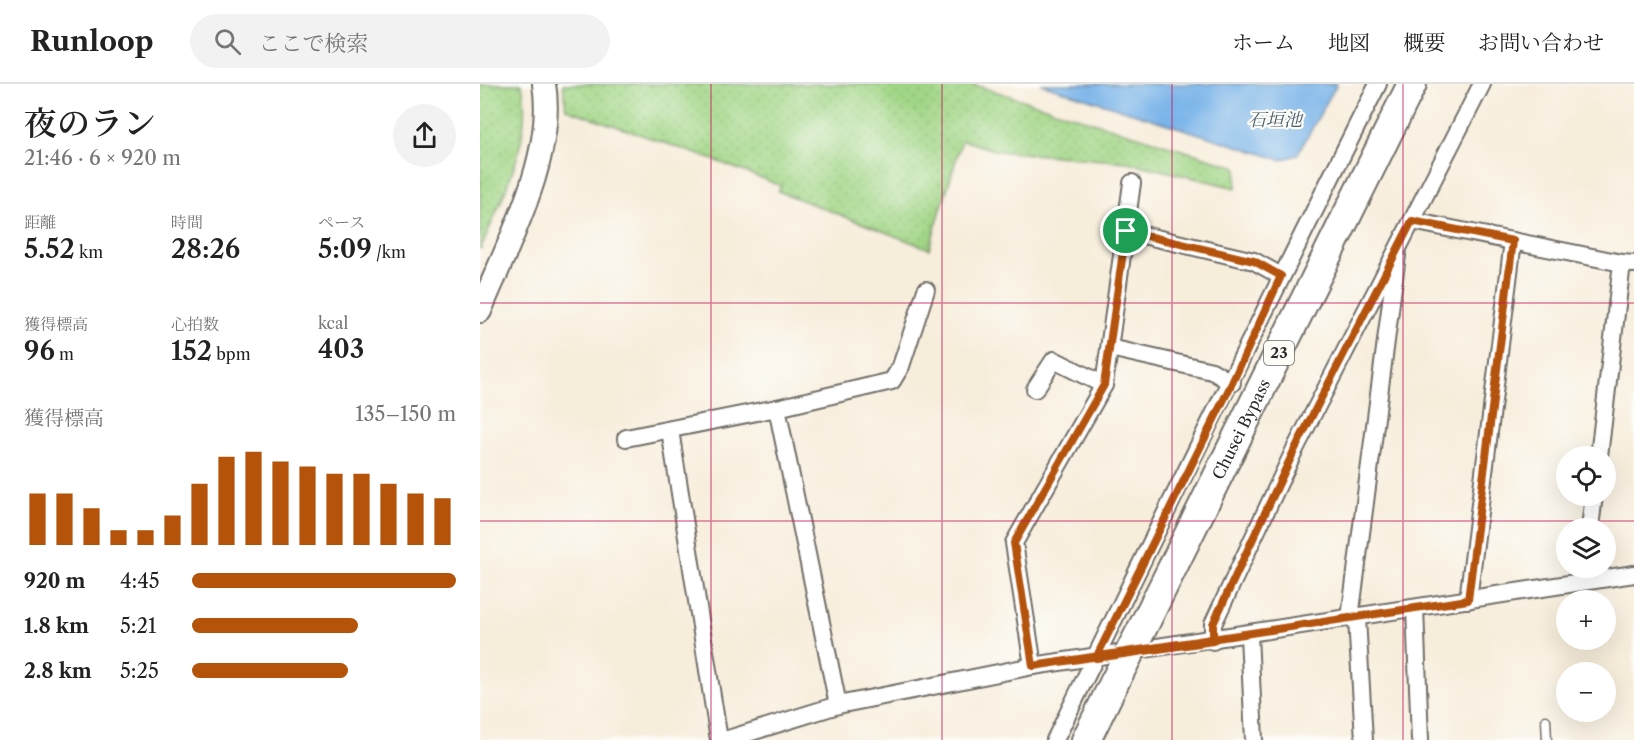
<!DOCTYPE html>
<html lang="ja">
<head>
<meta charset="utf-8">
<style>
  :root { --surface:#fff; --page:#f2f2f2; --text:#222; --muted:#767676; --line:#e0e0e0; --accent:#b45309 }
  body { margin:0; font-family:"Libre Caslon Text","Noto Serif JP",serif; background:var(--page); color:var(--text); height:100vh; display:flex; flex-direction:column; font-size:22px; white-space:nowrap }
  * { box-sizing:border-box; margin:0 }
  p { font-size:20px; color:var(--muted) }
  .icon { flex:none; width:33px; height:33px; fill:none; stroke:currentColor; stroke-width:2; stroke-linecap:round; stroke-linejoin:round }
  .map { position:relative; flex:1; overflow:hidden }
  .details { display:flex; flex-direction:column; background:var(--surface); width:480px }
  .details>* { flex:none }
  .buttons { position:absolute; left:1076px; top:362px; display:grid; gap:12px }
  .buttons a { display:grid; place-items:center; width:60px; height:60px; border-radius:50%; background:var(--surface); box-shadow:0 6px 24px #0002; font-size:30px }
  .pin { position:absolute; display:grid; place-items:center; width:51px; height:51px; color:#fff; margin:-26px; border:3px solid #fff; border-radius:50%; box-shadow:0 2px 6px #0007 }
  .round { display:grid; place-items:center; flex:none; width:63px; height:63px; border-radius:32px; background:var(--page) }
  .head { display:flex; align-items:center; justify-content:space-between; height:102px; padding:0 24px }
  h1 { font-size:33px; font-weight:600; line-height:45px }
  .metrics { display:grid; grid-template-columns:repeat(3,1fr); gap:9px; height:102px; padding:6px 24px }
  .metrics div { display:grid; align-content:center }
  .metrics b { font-size:26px; font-weight:600 }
  .metrics small { font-size:16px; font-weight:400 }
  .metrics p { font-size:16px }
  .chart { height:168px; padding:12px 24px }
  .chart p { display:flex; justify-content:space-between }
  .chart svg { width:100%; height:108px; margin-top:6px; stroke:var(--accent); stroke-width:6 }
  ul { padding:0 24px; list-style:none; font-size:20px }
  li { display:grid; grid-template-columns:96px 72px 1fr; align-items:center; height:45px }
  li i { height:15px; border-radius:8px; background:var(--accent) }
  header { display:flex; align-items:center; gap:36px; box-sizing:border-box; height:84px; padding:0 30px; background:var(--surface); border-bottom:2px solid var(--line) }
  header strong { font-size:28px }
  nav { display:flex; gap:33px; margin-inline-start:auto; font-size:21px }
  .search { width:420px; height:54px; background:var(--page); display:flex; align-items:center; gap:15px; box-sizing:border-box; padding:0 21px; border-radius:33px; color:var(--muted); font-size:22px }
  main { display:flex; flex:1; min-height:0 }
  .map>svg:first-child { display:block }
  .park { fill:url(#park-dots); stroke:#668058; stroke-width:1.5 }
  .water { fill:#78b3e9; stroke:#526f8a; stroke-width:1.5 }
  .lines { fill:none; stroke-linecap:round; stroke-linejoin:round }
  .lane-casing { stroke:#726f69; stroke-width:11 }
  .street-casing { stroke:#726f69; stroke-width:20 }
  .secondary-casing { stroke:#726f69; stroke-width:26 }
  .highway-casing { stroke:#726f69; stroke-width:32 }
  .lane { stroke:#fff; stroke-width:8 }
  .street { stroke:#fff; stroke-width:16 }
  .secondary { stroke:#fff; stroke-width:22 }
  .highway { stroke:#fff; stroke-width:28 }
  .highway-bridge-casing { stroke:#726f69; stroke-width:32; stroke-linecap:butt }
  .highway-bridge { stroke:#fff; stroke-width:28 }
  .route-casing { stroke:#fff; stroke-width:12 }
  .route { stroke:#b45309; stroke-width:8 }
  .grid { fill:none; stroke:#c2185b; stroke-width:1.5; stroke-opacity:0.55 }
  .labels { text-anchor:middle; stroke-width:4.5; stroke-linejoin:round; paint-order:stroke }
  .shield { fill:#fdfcf7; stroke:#6a6a68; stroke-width:1.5 }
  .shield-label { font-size:15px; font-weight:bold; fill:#2b2b2b }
  .street-label { font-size:16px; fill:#2b2b2b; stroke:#fdfcf7 }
  .water-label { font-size:18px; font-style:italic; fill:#465b6e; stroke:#fdfcf7 }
</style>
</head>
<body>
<header>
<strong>Runloop</strong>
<div class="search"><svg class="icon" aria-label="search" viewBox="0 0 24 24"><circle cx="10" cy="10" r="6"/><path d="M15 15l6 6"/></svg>ここで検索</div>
<nav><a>ホーム</a><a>地図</a><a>概要</a><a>お問い合わせ</a></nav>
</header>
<main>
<section class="details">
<div class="head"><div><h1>夜のラン</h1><p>21:46 · 6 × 920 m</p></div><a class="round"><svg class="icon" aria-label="share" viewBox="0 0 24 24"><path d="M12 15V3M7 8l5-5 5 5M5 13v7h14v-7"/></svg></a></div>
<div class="metrics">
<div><p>距離</p><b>5.52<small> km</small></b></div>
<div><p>時間</p><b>28:26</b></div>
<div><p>ペース</p><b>5:09<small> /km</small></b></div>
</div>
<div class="metrics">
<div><p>獲得標高</p><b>96<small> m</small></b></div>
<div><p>心拍数</p><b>152<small> bpm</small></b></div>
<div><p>kcal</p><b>403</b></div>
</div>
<div class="chart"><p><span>獲得標高</span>135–150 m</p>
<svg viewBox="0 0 160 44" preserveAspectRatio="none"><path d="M5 44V23M15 44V23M25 44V29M35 44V38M45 44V38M55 44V32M65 44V19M75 44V8M85 44V6M95 44V10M105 44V12M115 44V15M125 44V15M135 44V19M145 44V23M155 44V25"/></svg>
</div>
<ul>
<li><b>920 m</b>4:45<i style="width:100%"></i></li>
<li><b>1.8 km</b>5:21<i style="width:63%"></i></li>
<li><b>2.8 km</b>5:25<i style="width:59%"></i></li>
</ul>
</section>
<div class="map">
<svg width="1154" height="656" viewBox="0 0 1154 656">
  <defs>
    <pattern id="park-dots" width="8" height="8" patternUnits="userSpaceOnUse" patternTransform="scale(1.5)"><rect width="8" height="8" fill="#a1d686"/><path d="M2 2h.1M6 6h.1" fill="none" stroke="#8bb874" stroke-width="1.8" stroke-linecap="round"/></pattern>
  </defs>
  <rect width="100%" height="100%" fill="#fdfcf7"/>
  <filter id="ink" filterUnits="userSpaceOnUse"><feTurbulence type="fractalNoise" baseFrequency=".0167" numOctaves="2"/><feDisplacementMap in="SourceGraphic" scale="12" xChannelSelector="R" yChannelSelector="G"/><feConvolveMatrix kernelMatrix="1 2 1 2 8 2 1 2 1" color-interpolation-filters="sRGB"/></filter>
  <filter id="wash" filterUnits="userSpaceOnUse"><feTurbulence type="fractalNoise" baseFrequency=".008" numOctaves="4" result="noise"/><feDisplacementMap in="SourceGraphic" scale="24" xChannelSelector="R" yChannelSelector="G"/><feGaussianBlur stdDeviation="1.35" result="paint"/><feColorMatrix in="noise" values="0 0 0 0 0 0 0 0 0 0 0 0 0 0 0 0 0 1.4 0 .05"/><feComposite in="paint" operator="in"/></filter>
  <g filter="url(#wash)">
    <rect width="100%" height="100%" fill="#f7eddb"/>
    <g class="park">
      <path d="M 0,0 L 42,0 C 54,56 21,116 0,166 Z"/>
      <path d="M 83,0 L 492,0 L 757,83 L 756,104 L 647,78 L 517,67 L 482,56 L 449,165 L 298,107 L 301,102 L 234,76 L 86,25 Z"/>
    </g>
    <path class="water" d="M 561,0 L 857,0 L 817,71 L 801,76 Z"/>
  </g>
  <g filter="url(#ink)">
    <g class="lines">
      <defs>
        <path id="lane" d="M 1066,636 L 1067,656"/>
        <g id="street">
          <path d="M 932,137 L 1142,179"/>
          <path d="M 646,147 L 774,177 L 801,192"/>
          <path d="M 630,264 L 732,287 L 752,299"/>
          <path d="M 555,305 L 574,276 L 624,301"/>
          <path d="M 297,324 L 412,297 L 421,282 L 446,206"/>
          <path d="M 190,346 L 239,656"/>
          <path d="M 146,354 L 297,324 L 358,621"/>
          <path d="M 1119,372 L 1142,179 L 1154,180"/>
          <path d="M 1110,444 L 1114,411"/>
          <path d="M 988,516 L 1033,157"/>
          <path d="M 935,524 L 940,656"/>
          <path d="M 870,534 L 917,172"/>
          <path d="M 877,534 L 884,656"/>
          <path d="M 769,551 L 774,656"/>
          <path d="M 733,557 L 733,540 L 814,367 L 1002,0"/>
          <path d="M 553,582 L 534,459 L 624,301 L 652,99"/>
          <path d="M 245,656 L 358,621 L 553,582 L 1154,490"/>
          <path d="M 575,656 C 682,437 788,217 898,0"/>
        </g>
        <path id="secondary" d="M 0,227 C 27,161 76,72 64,0"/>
        <g id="highway">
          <path id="s1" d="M 666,537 L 932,0"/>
          <path d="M 606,656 L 635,597"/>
        </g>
      </defs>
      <use href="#lane" class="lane-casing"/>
      <use href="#street" class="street-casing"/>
      <use href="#secondary" class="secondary-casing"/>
      <use href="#highway" class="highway-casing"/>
      <use href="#lane" class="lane"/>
      <use href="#street" class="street"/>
      <use href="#secondary" class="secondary"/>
      <use href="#highway" class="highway"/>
      <defs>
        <path id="highway-bridge" d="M 635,597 L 666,537"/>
      </defs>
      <use href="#highway-bridge" class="highway-bridge-casing"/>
      <use href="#highway-bridge" class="highway-bridge"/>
    </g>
  </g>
  <g class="lines" filter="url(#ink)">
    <defs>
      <path id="route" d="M 646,147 L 624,301 L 534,459 L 553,582 L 988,516 L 1033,157 L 932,137 L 814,367 L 733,540 L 733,557 L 616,574 L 752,299 L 801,192 L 774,177 L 646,147"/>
    </defs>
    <use href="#route" class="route-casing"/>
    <use href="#route" class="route"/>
  </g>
  <path class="grid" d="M 231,0 L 231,656M 462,0 L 462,656M 692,0 L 692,656M 923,0 L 923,656M 0,219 L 1154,219M 0,437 L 1154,437"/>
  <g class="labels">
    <rect class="shield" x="784" y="257" width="30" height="24" rx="4.5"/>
    <g class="shield-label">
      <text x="799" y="274">23</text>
    </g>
    <g class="street-label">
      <text dy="6" stroke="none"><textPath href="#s1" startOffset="214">Chusei Bypass</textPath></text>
    </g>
    <g class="water-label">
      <text x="795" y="42">石垣池</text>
    </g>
  </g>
</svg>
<div class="buttons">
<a><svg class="icon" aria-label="locate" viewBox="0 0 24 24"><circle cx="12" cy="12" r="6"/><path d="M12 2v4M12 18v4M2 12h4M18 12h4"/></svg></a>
<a><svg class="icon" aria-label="layers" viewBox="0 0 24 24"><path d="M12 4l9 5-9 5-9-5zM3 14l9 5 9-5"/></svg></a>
<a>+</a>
<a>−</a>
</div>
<div class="pin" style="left:646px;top:147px;background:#1e9e55"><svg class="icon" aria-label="arrive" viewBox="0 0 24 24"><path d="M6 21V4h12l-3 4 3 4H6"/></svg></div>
</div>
</main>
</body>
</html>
